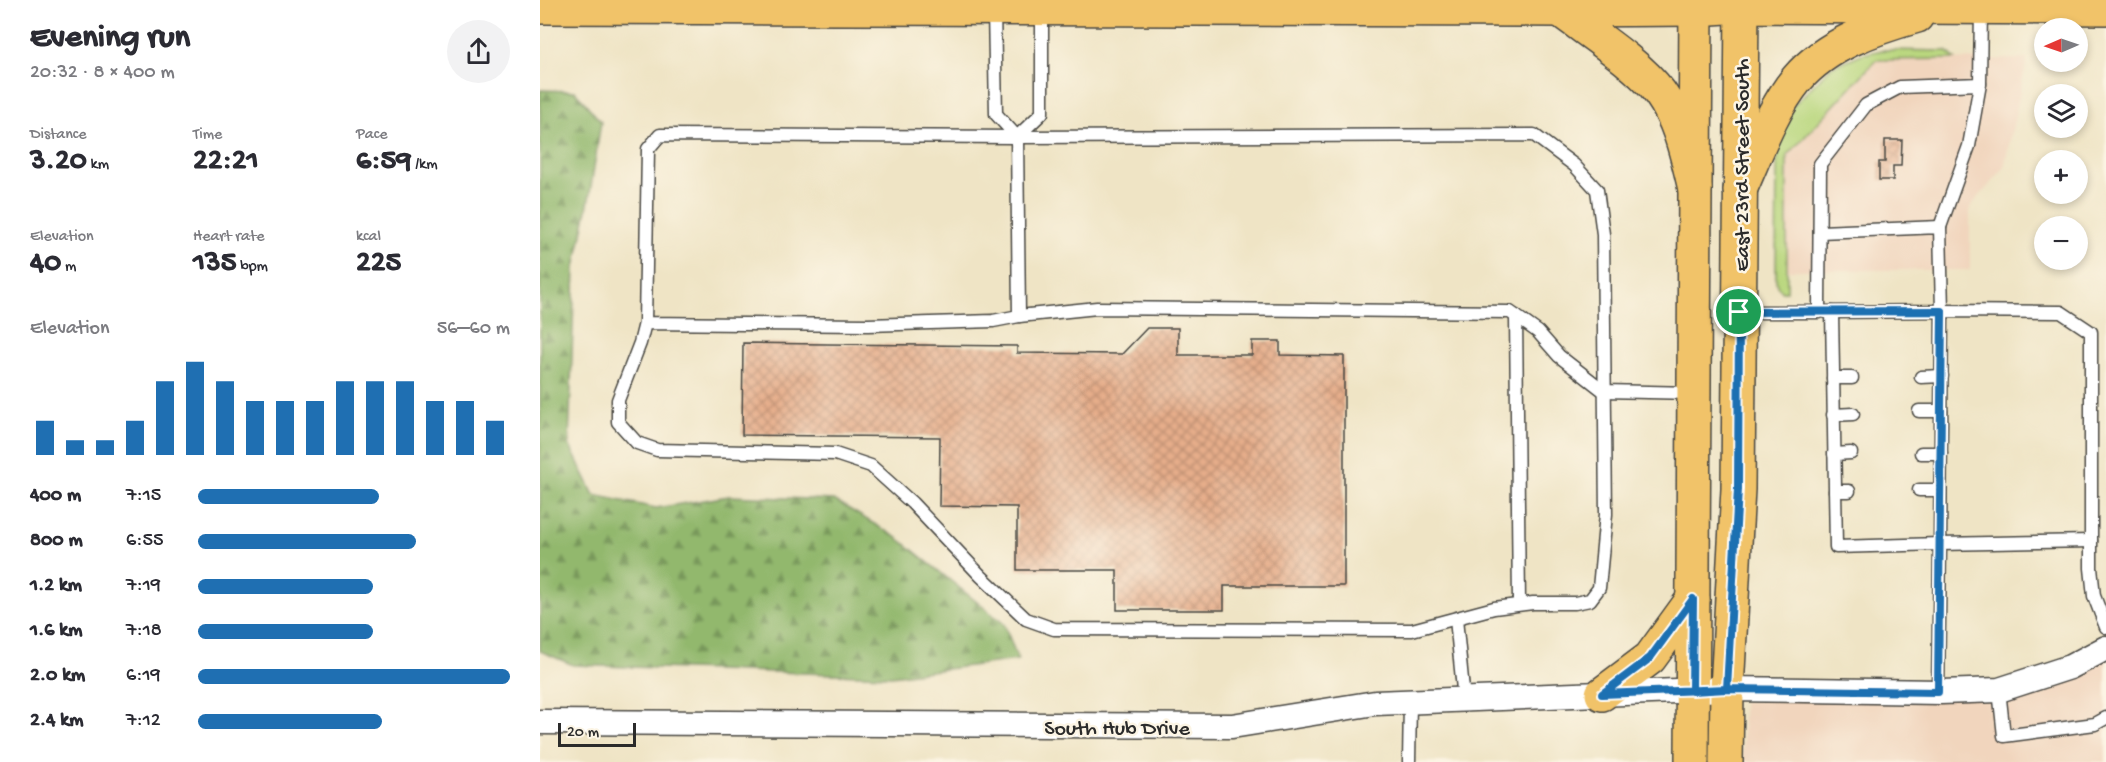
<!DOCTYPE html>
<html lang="en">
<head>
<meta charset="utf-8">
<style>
  :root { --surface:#fff; --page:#f2f2f3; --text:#2b2b33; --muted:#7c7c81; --accent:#1f6fb2 }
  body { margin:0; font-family:"Gochi Hand",sans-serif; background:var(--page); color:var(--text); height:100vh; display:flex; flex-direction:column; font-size:22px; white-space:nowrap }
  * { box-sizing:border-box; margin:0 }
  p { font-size:20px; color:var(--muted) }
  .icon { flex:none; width:33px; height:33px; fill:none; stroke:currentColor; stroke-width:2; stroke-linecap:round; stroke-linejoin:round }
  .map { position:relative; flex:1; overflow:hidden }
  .side { display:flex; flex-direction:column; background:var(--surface); width:540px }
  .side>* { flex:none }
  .needle { width:39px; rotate:268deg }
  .buttons { position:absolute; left:1494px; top:18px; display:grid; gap:12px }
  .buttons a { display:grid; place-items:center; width:54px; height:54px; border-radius:50%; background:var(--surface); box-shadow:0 3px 9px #0003; font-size:30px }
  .scale { position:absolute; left:18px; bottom:15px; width:78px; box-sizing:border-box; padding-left:6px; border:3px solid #2b2b2b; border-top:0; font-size:16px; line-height:21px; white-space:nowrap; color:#2b2b2b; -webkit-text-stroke:4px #fcf5e5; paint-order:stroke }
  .pin { position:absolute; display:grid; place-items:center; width:51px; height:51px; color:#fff; margin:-26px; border:3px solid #fff; border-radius:50%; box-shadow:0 2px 6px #0007 }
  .round { display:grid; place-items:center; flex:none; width:63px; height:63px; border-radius:32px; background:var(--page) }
  .summary { display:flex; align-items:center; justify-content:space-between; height:102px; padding:0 30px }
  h1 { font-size:33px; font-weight:700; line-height:45px }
  .metrics { display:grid; grid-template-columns:repeat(3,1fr); gap:9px; height:102px; padding:6px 30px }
  .metrics div { display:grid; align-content:center }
  .metrics b { font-size:30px; font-weight:700 }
  .metrics small { font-size:16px; font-weight:400 }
  .metrics p { font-size:16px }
  .chart { height:168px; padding:12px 30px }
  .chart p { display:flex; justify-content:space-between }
  .chart svg { width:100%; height:108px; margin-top:6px; stroke:var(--accent); stroke-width:6 }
  ul { padding:0 30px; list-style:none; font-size:20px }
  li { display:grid; grid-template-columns:96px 72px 1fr; align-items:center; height:45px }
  li i { height:15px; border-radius:8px; background:var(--accent) }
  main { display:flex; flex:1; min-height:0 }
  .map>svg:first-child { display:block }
  .built { fill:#f1d5bd }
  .green { fill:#b9d77e; stroke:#728154; stroke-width:1.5 }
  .forest { fill:url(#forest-firs); stroke:#5e724c; stroke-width:1.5 }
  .building { fill:url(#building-cross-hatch) }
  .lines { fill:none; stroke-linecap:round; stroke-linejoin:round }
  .service-casing { stroke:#484742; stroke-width:15 }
  .minor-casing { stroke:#484742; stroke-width:27 }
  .primary-casing { stroke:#484742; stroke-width:36 }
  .trunk-casing { stroke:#484742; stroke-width:36 }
  .service { stroke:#fff; stroke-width:12 }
  .minor { stroke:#fff; stroke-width:24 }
  .primary { stroke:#f1c369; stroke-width:33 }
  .trunk { stroke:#f1c369; stroke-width:33 }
  .route-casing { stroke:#fff; stroke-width:12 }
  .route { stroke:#1f6fb2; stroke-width:8 }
  .labels { text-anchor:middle; stroke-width:5; stroke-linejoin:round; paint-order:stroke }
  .street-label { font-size:22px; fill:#2b2b2b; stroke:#fcf5e5 }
</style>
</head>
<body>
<main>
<section class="side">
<div class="summary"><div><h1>Evening run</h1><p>20:32 · 8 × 400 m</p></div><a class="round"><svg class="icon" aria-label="share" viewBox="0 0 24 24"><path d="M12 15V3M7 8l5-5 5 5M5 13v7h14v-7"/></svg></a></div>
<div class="metrics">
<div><p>Distance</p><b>3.20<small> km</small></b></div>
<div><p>Time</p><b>22:21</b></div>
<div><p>Pace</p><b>6:59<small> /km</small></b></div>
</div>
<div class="metrics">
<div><p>Elevation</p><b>40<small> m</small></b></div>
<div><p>Heart rate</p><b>135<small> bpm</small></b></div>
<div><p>kcal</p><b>225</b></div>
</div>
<div class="chart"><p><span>Elevation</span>56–60 m</p>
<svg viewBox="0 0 160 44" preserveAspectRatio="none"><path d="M5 44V30M15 44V38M25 44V38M35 44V30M45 44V14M55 44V6M65 44V14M75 44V22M85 44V22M95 44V22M105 44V14M115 44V14M125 44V14M135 44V22M145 44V22M155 44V30"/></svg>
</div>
<ul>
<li><b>400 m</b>7:15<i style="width:58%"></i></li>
<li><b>800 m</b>6:55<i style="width:70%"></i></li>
<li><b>1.2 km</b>7:19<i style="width:56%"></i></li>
<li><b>1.6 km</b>7:18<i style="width:56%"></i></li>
<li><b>2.0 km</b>6:19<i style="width:100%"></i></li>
<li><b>2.4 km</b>7:12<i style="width:59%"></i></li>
</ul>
</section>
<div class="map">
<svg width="1566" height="762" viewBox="0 0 1566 762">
  <defs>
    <pattern id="forest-firs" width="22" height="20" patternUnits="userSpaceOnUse" patternTransform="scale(1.5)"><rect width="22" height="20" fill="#92b86d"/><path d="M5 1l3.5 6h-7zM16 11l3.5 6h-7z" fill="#77965a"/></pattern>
    <pattern id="building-cross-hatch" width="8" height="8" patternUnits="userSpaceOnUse" patternTransform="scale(1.5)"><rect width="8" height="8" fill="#e6ad8a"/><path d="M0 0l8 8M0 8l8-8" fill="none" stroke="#bb8d71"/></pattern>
  </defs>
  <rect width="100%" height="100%" fill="#fcf5e5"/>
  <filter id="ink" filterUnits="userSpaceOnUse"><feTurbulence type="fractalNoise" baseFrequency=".0167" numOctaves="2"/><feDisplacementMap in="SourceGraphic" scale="12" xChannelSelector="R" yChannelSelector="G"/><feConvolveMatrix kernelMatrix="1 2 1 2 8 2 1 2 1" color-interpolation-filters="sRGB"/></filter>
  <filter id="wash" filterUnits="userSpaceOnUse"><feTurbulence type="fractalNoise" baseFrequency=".008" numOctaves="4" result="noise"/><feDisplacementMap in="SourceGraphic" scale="24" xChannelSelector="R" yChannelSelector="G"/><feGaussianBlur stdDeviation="1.35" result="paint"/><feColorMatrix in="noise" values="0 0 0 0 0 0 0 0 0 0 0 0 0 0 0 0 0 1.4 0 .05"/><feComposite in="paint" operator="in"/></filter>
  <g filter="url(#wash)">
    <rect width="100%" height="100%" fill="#efe4c5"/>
    <g class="built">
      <path d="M 1487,59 L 1464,168 L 1430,207 L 1430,270 L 1246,270 L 1247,156 L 1336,60 Z"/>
      <path d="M 1566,653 L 1566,762 L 1203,762 L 1203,701 L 1502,695 Z"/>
    </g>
    <path class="green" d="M 1343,50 L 1407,51 L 1415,59 L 1336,60 L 1247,156 L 1247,291 L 1242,291 L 1237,286 L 1236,280 L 1237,163 L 1242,132 L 1252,107 L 1291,67 L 1322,54 Z"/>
    <path class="forest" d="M 0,90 L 35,91 L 61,122 L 49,199 L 35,268 L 29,444 L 54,495 L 116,508 L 189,496 L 294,500 L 358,538 L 464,624 L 478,660 L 351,676 L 33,665 L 0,651 Z"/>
    <g id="blocks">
      <g class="building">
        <path d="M 1345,140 L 1362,140 L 1361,166 L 1353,166 L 1353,180 L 1339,180 L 1339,162 L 1345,162 Z"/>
        <path d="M 607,328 L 638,328 L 638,355 L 712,355 L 712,341 L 740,341 L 740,355 L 804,356 L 804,586 L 684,586 L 684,610 L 577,610 L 577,570 L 477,570 L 477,507 L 399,506 L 400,437 L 202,435 L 203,343 L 477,346 L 477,353 L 582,354 Z"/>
      </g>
    </g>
  </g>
  <g filter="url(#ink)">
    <use href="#blocks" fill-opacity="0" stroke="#484742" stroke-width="1.5"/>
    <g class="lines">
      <defs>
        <g id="service">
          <path d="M 454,10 L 456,114 L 477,137 L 502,113 L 502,10"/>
          <path d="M 1400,227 L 1429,146 L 1440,84"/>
          <path d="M 1280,232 L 1400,227 L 1402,311 L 1286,312"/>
          <path d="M 1201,312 L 1279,312 L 1280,164 L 1326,105 L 1360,87 L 1440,84 L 1441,7"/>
          <path d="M 1292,312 L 1296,547 L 1400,544 L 1402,311 L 1521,312 L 1551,332 L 1551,568 L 1554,596 L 1566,627"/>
          <path d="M 479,316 L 557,308 L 970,312 L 998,332 L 1019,356 L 1064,391 L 1153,393"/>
          <path d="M 976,316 L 979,604"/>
          <path d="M 105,323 L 108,149 L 120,135 L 477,137 L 994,135 L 1034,165 L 1057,190 L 1063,234 L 1066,514 L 1059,588 L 1050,600 L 1035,603 L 993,603 L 954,608 L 872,630 L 514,629 L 486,619 L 441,576 L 372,503 L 331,466 L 295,454 L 117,450 L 97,443 L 78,422 L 78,400 L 100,343 L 105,323 L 328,325 L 453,321 L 479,316 L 477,137"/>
          <path d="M 1381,377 L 1402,376"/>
          <path d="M 1293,378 L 1312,378"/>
          <path d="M 1379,411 L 1401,411"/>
          <path d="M 1293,415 L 1313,414"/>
          <path d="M 1381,453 L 1401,453"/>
          <path d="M 1294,454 L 1311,453"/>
          <path d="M 1379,490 L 1400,490"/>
          <path d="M 1295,491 L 1309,491"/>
          <path d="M 916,619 L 924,700"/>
          <path d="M 1459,690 L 1464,736 L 1555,724 L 1566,718"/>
          <path d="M 1398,692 L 1400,544 L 1551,541"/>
          <path d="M 869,762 L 870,702"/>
        </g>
        <path id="minor" d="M 0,722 L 692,726 L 835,703 L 1187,689 L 1401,692 L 1459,690 L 1530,667 L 1566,648"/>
        <g id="primary">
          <path d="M 1062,694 L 1110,658 L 1153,599"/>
          <path d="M 1152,762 L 1156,0"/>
          <path d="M 1186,762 L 1187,689 L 1198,489 L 1202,0"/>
        </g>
        <g id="trunk">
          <path d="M 0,7 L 1020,10 L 1156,9 L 1202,6 L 1566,8"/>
          <path d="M 1020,10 C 1050,33 1098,63 1120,93 C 1140,121 1147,156 1155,189"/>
          <path d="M 1200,190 C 1216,154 1232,109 1257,79 C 1287,44 1334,28 1377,16"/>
        </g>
      </defs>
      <use href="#service" class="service-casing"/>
      <use href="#minor" class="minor-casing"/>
      <use href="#primary" class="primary-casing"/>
      <use href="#trunk" class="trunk-casing"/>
      <use href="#service" class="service"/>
      <use href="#minor" class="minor"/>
      <use href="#primary" class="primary"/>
      <use href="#trunk" class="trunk"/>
    </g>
  </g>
  <g class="lines" filter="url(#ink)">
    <defs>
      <path id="route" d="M 1199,312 L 1198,489 L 1187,689 L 1062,694 L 1110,658 L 1153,599 L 1152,691 L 1187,689 L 1398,692 L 1402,311 L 1199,312"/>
    </defs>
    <use href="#route" class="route-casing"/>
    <use href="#route" class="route"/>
  </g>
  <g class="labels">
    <g class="street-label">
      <text transform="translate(1200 165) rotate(-90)" y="8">East 23rd Street South</text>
      <text x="577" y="734">South Hub Drive</text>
    </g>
  </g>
</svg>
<div class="buttons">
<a><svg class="needle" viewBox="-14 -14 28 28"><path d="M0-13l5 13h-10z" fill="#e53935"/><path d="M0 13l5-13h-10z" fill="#7c7c81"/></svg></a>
<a><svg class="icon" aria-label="layers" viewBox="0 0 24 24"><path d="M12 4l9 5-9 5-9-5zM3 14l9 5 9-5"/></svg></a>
<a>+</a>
<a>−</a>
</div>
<div class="scale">20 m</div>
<div class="pin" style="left:1199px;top:312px;background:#1e9e55"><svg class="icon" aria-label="arrive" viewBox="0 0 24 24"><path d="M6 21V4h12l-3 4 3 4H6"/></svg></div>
</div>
</main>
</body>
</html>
